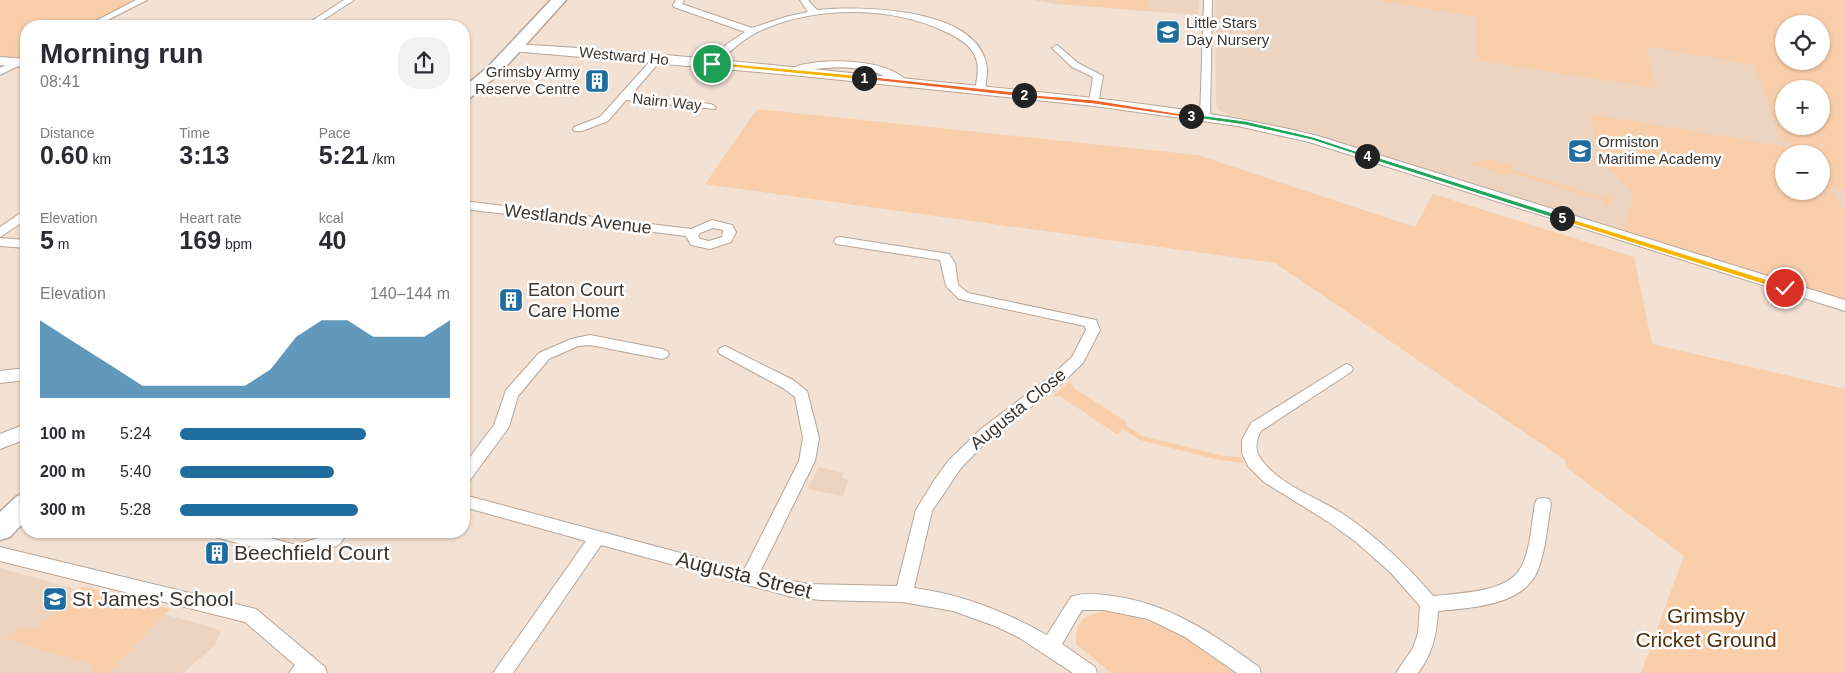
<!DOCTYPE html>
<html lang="en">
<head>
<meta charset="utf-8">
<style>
  :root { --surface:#fff; --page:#f2f2f3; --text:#2b2b33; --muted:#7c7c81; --accent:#1f6d9f }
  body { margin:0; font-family:Helvetica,sans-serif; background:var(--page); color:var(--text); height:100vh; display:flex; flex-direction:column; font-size:19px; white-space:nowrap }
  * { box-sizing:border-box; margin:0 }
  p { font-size:16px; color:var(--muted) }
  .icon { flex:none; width:28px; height:28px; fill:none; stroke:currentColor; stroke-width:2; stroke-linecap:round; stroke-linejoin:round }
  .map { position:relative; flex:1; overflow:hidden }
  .drawer { position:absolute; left:20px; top:20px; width:450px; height:518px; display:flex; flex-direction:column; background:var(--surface); border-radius:20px; box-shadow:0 1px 4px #0004 }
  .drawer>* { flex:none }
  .buttons { position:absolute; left:1775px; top:15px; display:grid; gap:10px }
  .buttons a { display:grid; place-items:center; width:55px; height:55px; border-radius:50%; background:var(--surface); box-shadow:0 1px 4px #0004; font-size:25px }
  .pin { position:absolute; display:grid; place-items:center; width:42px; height:42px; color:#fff; margin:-21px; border:2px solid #fff; border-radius:50%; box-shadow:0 1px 5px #0007 }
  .km { position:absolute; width:25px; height:25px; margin:-12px; border-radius:50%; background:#222; color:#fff; font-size:14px; line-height:25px; text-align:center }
  .round { display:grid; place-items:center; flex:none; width:52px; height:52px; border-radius:20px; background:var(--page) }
  .summary { display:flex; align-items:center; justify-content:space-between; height:85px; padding:0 20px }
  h1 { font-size:28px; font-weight:600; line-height:38px }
  .stats { display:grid; grid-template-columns:repeat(3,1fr); gap:8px; height:85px; padding:5px 20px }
  .stats div { display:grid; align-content:center }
  .stats b { font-size:25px; font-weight:600 }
  .stats small { font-size:14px; font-weight:400 }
  .stats p { font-size:14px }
  .chart { height:140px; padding:10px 20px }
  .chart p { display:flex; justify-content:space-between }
  .chart svg { width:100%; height:90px; margin-top:5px; fill:var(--accent); opacity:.7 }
  ul { padding:0 20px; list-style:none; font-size:16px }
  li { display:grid; grid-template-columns:80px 60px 1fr; align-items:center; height:38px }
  li i { height:12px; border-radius:6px; background:var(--accent) }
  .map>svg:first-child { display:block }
  .built { fill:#ecd4c1; fill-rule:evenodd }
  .green { fill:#f9ceaa; fill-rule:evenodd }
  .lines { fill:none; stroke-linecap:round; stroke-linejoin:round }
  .minor-casing { stroke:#b6a698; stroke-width:2 }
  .tertiary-casing { stroke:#b6a698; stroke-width:2 }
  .secondary-casing { stroke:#b6a698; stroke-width:2 }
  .primary-casing { stroke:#b6a698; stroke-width:3 }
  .minor { fill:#fff; fill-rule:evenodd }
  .tertiary { fill:#fff; fill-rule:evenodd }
  .secondary { fill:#fff; fill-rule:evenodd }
  .primary { fill:#fff; fill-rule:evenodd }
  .split-1 { fill:#f5b400; stroke:#fff }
  .split-2 { fill:#f0652b; stroke:#fff }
  .split-3 { fill:#f0652b; stroke:#fff }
  .split-4 { fill:#22a559; stroke:#fff }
  .split-5 { fill:#22a559; stroke:#fff }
  .split-6 { fill:#f5b400; stroke:#fff }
  .labels { text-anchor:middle; stroke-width:5; stroke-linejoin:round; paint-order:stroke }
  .far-poi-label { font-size:15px; fill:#3c3630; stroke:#fff; text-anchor:start }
  .far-street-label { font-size:15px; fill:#3c3630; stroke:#fff }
  .street-label { font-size:18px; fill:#3c3630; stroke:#fff }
  .poi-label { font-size:18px; fill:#3c3630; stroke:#fff; text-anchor:start }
  .near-poi-label { font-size:21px; fill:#3c3630; stroke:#fff; text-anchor:start }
  .near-street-label { font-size:21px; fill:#3c3630; stroke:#fff }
  .near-park-label { font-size:21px; fill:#54300a; stroke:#fff }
</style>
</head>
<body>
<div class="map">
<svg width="1845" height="673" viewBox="0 0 1845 673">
  <rect width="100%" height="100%" fill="#f3e1d3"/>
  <g class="built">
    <path d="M 1034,0 L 1199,0 L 1198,15 L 1054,4 Z"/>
    <path d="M 1215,0 L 1845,0 L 1845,302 L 1305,132 L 1229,115 L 1219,110 L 1216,105 ZM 1784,24 L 1821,24 L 1821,61 L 1784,61 ZM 1784,89 L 1821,89 L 1821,126 L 1784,126 ZM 1784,154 L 1821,154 L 1821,191 L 1784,191 Z"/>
    <path d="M 819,467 L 844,473 L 841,478 L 848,480 L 843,496 L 807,489 Z"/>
    <path d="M 0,568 L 221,630 L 215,645 L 183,673 L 0,673 Z"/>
  </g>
  <g class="green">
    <path d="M 0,0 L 137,0 L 83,26 L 26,26 L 26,54 L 19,57 L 0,57 Z"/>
    <path d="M 1058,0 L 1148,0 L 1147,11 L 1058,3 Z"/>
    <path d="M 1375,0 L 1845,0 L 1845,189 L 1830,189 L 1845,213 L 1845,302 L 1623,232 L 1633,195 L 1627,186 L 1602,163 L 1590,114 L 1793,148 L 1791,143 L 1783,142 L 1754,65 L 1645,46 L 1657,88 L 1478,61 L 1478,17 ZM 1784,24 L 1821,24 L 1821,61 L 1784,61 ZM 1784,89 L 1821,89 L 1821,126 L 1784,126 ZM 1784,154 L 1821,154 L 1821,191 L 1784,191 Z"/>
    <path d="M 757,109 L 1198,155 L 1415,227 L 1433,194 L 1634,257 L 1652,344 L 1845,389 L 1845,673 L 1641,673 L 1684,556 L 1566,467 L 1565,460 L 1275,263 L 705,184 Z"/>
    <path d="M 1490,159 L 1512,165 L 1510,169 L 1605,198 L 1608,195 L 1613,198 L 1609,206 L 1604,206 L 1604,201 L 1509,172 L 1506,176 L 1470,164 Z"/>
    <path d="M 1070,381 L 1074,388 L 1127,422 L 1125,425 L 1142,436 L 1223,456 L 1241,457 L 1244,463 L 1219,460 L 1140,440 L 1122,428 L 1118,435 L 1060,396 L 1052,397 Z"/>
    <path d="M 83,586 L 170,609 L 109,672 L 112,673 L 95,673 L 92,665 L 6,639 L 20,626 L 36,630 Z"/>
    <path d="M 1109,611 C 1163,621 1191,641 1235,673 L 1111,673 L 1076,644 C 1075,619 1085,614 1109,611 Z"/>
  </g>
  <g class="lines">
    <defs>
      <g id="minor">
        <path d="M 136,0 L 147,0 L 96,26 L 86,26 Z"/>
        <path d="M 344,0 L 354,0 L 314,26 L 304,26 Z"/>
        <path d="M 676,0 L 684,0 L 682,4 L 752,28 L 785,17 L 808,12 L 800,0 L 808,0 L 817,10 C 860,6 968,7 985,59 C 989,69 986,80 985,90 L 980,93 L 975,90 C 977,79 980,67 975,56 C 970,44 957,37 946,32 C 892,6 819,6 764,29 C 745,37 730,51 715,66 L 709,66 L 709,62 L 727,44 L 745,32 L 674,7 L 673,5 Z"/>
        <path d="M 1204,0 L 1212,0 L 1210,118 L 1205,121 L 1200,118 Z"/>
        <path d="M 1057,45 L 1078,63 L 1103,76 L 1098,104 L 1090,104 L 1089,102 L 1093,77 L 1072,67 L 1052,48 Z"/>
        <path d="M 26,55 L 26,62 L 0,75 L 0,68 Z"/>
        <path d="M 657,56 L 662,59 L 631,95 L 711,104 L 716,107 L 715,109 L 626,100 L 608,121 L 582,131 L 574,131 L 573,129 L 574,127 L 600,117 L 654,57 Z"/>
        <path d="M 818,62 C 844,60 889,61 908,82 L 906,84 C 897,86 884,74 874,72 C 846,64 819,67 792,74 L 787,71 L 800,65 Z"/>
        <path d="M 464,201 L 691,229 L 712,220 L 732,225 L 736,232 L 731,242 L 710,249 L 691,245 L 686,236 L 464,209 ZM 713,228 L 723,230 L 722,237 L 709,241 L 700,239 L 698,236 L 700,233 Z"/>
        <path d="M 22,212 L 26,212 L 26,220 L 0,237 L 0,227 Z"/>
        <path d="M 840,237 L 949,254 L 955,263 L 958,285 L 968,293 L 1096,320 L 1100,330 L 1083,363 L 1060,385 L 991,437 L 961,468 L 932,511 L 914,588 C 961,594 1006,612 1047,635 L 1071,597 C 1083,592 1099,594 1112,596 C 1169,603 1213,634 1259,667 L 1261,673 L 1237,673 L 1185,637 L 1148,619 L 1104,610 L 1082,610 L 1062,644 L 1095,667 L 1097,673 L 1073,673 L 1018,637 L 995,626 L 953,611 L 903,602 L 821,600 L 792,597 L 601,545 L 513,673 L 493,673 L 586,541 L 464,507 L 464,495 L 744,570 L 799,461 L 803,438 L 795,397 L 783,388 L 720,354 L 718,351 L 720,348 L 725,346 L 793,380 L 807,391 L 819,438 L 815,461 L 759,574 L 807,584 L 897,586 L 916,510 L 933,482 L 949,460 L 981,429 L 1050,377 L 1072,357 L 1086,330 L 1085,326 L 959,299 L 946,286 L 940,260 L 836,244 L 834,241 L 836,238 Z"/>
        <path d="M 0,238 L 26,240 L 26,248 L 0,246 Z"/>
        <path d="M 590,335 L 662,349 L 667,351 L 669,354 L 667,357 L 662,359 L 590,345 L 578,346 L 549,359 L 518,396 L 509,427 L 470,480 L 464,482 L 464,465 L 494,425 L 506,390 L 539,353 L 571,339 Z"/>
        <path d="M 1346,364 L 1351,366 L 1353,369 L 1351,372 L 1261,431 C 1256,440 1254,451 1261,459 C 1280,486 1317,497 1343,514 C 1377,537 1407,565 1433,596 C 1458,593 1506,593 1520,569 C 1531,551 1531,524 1535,504 L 1537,499 L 1543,498 L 1549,499 L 1551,504 C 1547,526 1546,551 1537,572 C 1522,606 1470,608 1438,611 C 1437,634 1432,655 1418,673 L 1396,673 L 1413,648 L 1418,633 L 1420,606 L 1391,573 L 1356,542 L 1330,523 L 1264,482 L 1248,466 L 1242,453 L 1242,440 L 1251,423 Z"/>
        <path d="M 211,531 L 245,531 L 296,545 L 327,535 L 331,531 L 349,531 L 339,545 L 296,559 L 219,538 L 213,536 Z"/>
        <path d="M 0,547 L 256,609 L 325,667 L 327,673 L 289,673 L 295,665 L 245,622 L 0,561 Z"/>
      </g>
      <g id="tertiary">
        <path d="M 515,44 C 657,52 799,68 940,82 C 1066,95 1194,105 1318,136 L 1845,300 L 1845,311 L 1309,142 L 1238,126 L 1094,106 L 792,75 L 511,51 L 509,48 Z"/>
        <path d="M 26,368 L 26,380 L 0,383 L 0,371 Z"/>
        <path d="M 26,424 L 26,439 L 0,449 L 0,434 Z"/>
      </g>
      <path id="secondary" d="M 0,57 L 26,59 L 26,67 L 0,65 Z"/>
      <g id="primary">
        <path d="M 551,0 L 566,0 L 500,73 L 470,98 L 464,100 L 464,87 L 488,67 Z"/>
        <path d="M 26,493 L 26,520 L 10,537 L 0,540 L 0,512 L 17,496 Z"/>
      </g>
    </defs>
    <use href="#minor" class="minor-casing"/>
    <use href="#tertiary" class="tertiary-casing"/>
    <use href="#secondary" class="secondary-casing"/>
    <use href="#primary" class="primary-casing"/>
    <use href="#minor" class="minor"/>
    <use href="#tertiary" class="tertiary"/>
    <use href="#secondary" class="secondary"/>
    <use href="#primary" class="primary"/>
  </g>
  <path class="split-1" d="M 712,62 L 864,76 L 867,78 L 864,80 L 710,65 Z"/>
  <path class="split-2" d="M 864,76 L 1024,93 L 1027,95 L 1024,97 L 862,79 Z"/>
  <path class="split-3" d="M 1022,94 L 1094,100 L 1194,116 L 1191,118 L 1094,104 L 1024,97 Z"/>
  <path class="split-4" d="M 1191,114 L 1245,121 L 1313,137 L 1370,156 L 1367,158 L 1312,140 L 1245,125 L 1189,117 Z"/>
  <path class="split-5" d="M 1367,154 L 1565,217 L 1566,218 L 1560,220 L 1364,157 L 1364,155 Z"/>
  <path class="split-6" d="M 1562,216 L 1787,286 L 1789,288 L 1782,290 L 1560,220 L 1559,218 Z"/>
  <defs>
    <symbol id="school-square" viewBox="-11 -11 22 22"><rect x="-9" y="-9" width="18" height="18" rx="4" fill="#1f6d9f" stroke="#fff"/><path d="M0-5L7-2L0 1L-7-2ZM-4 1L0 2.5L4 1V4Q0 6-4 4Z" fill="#fff"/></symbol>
    <symbol id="building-square" viewBox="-11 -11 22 22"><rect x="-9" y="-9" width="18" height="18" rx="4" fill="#1f6d9f" stroke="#fff"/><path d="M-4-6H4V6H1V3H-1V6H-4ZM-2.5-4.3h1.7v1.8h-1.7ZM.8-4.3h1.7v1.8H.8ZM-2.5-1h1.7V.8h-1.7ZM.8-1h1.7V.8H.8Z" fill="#fff"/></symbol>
  </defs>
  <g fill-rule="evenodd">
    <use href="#school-square" x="1154" y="18" width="28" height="28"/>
    <use href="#building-square" x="583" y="67" width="28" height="28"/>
    <use href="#school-square" x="1566" y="137" width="28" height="28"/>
    <use href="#building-square" x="497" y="286" width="28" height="28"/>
    <use href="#building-square" x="203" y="539" width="28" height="28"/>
    <use href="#school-square" x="41" y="585" width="28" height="28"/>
  </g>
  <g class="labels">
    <g class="far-poi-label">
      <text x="1186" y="28">Little Stars<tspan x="1186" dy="17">Day Nursery</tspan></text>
      <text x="580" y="77" text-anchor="end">Grimsby Army<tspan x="580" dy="17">Reserve Centre</tspan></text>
      <text x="1598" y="147">Ormiston<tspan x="1598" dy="17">Maritime Academy</tspan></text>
    </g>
    <g class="far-street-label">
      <text transform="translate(624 56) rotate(5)" y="5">Westward Ho</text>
      <text transform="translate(667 102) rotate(6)" y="5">Nairn Way</text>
    </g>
    <g class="street-label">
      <text transform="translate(578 219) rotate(7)" y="6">Westlands Avenue</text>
      <text transform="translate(1018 409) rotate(-39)" y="6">Augusta Close</text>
    </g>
    <g class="poi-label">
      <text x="528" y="296">Eaton Court<tspan x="528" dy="21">Care Home</tspan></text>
    </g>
    <g class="near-poi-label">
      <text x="234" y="560">Beechfield Court</text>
      <text x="72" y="606">St James' School</text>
    </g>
    <g class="near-street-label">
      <text transform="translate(744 575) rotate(14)" y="7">Augusta Street</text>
    </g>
    <g class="near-park-label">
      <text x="1706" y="623">Grimsby<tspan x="1706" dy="24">Cricket Ground</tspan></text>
    </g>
  </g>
</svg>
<div class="buttons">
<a><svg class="icon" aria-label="locate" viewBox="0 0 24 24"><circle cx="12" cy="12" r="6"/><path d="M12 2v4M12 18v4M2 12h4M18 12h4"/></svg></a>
<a>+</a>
<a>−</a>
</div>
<div class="pin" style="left:712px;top:64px;background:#1e9e55"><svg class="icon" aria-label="arrive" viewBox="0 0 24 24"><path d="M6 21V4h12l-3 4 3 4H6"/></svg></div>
<div class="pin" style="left:1785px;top:288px;background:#d93025"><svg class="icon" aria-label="check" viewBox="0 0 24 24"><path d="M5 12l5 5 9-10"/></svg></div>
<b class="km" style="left:864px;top:78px">1</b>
<b class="km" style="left:1024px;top:95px">2</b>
<b class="km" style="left:1191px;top:116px">3</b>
<b class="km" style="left:1367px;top:156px">4</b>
<b class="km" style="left:1562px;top:218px">5</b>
<section class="drawer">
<div class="summary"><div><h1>Morning run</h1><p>08:41</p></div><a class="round"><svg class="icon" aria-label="share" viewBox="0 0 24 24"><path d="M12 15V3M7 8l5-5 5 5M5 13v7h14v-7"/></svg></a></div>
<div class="stats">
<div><p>Distance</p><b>0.60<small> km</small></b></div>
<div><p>Time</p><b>3:13</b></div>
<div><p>Pace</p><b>5:21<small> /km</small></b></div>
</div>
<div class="stats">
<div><p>Elevation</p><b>5<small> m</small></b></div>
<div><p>Heart rate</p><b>169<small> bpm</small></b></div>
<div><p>kcal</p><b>40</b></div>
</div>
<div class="chart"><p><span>Elevation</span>140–144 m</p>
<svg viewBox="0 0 160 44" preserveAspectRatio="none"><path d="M0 44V6L10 14L20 22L30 30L40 38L50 38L60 38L70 38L80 38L90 30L100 14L110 6L120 6L130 14L140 14L150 14L160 6V44z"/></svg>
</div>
<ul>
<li><b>100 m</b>5:24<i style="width:69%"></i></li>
<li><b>200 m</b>5:40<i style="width:57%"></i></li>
<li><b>300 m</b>5:28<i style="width:66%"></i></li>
</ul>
</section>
</div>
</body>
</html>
